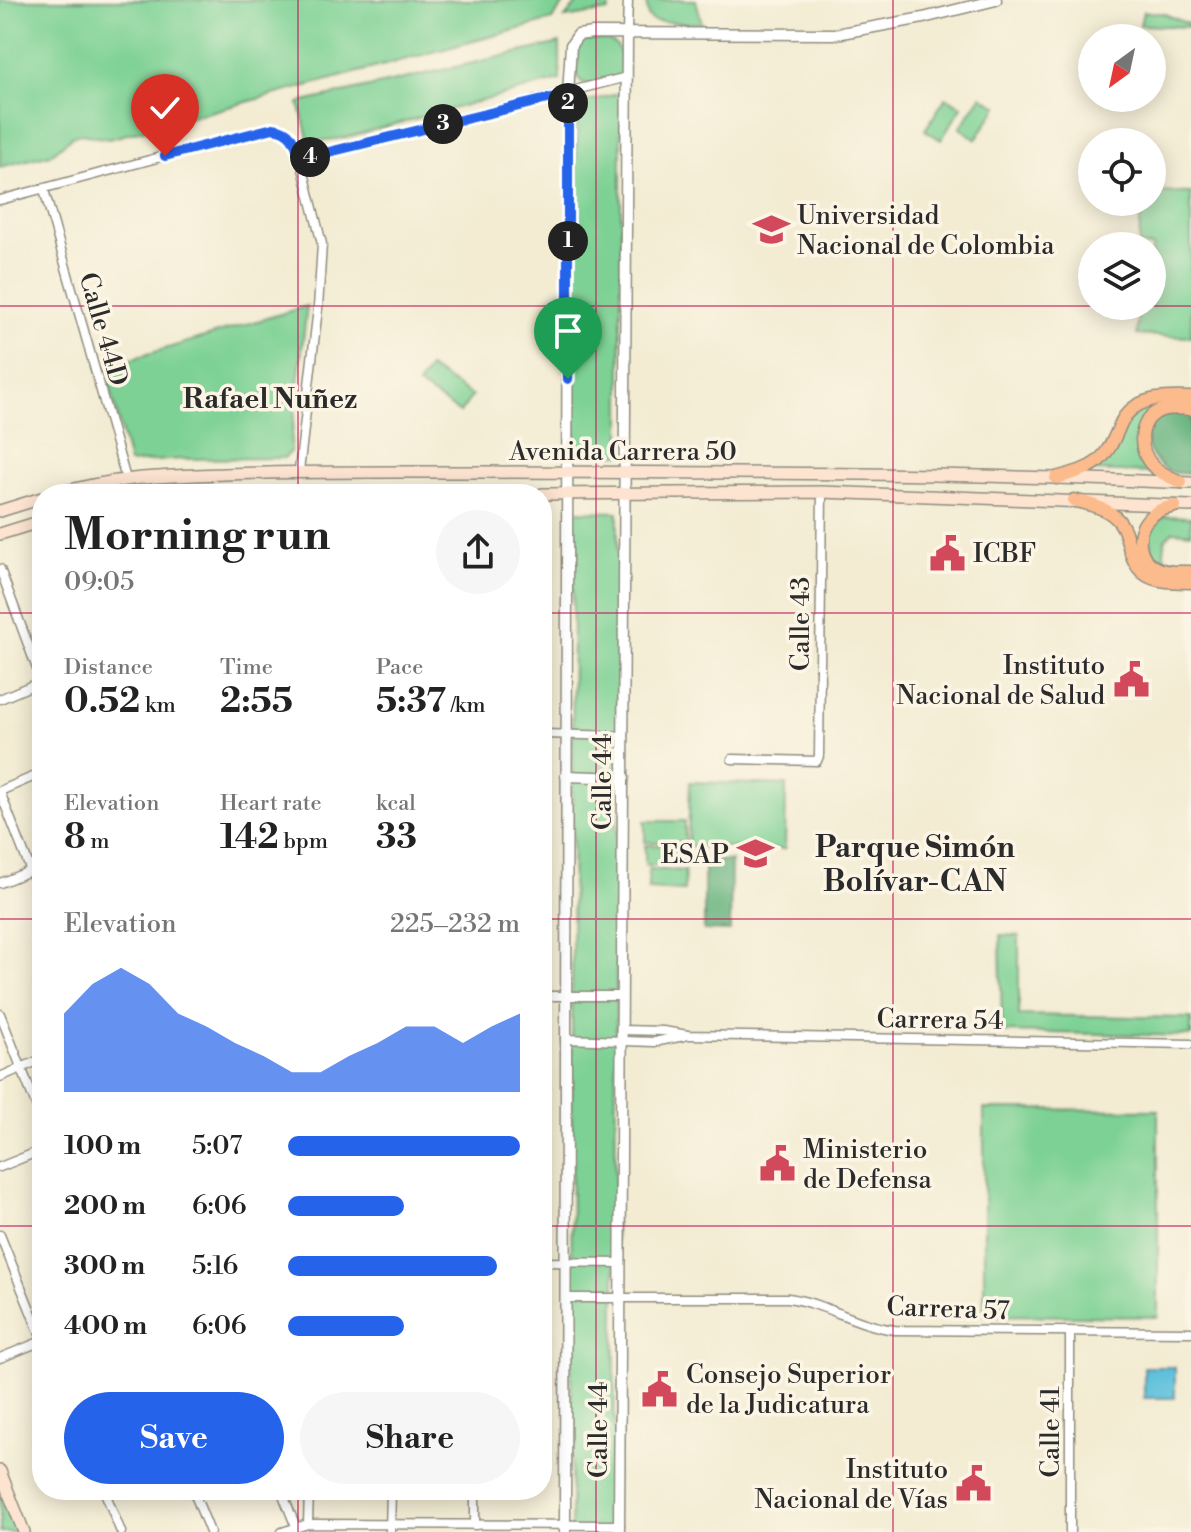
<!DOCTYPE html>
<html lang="en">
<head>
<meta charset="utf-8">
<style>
  :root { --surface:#fff; --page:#f6f6f6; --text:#222; --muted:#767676; --accent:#2563eb }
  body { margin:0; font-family:"Libre Bodoni",serif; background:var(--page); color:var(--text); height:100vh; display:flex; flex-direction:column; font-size:30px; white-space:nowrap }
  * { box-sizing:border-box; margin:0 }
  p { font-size:26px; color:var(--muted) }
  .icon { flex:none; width:44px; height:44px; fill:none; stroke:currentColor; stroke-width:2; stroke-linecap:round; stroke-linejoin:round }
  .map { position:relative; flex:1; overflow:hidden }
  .drawer { position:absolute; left:32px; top:484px; width:520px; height:1016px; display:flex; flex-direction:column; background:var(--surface); border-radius:32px; box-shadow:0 4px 20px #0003 }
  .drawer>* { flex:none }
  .needle { width:52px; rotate:213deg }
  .tools { position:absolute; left:1078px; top:24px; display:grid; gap:16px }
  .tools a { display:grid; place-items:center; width:88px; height:88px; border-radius:50%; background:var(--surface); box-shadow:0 4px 20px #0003; font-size:40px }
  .pin { position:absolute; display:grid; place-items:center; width:68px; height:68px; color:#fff; margin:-82px -34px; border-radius:50% 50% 50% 0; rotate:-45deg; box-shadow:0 0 8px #0007 }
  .pin .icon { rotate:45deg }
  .km { position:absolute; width:40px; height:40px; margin:-20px; border-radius:50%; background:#222; color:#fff; font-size:22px; line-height:40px; text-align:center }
  .round { display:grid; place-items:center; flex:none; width:84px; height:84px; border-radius:42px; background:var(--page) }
  .headline { display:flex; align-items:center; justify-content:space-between; height:136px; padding:0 32px }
  h1 { font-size:44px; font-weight:700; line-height:60px }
  .stats { display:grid; grid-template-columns:repeat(3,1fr); gap:12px; height:136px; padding:8px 32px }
  .stats div { display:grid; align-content:center }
  .stats b { font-size:34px; font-weight:700 }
  .stats small { font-size:22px; font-weight:400 }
  .stats p { font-size:22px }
  .chart { height:224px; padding:16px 32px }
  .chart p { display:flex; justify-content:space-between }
  .chart svg { width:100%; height:144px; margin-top:8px; fill:var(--accent); opacity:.7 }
  .button { display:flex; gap:16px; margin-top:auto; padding:16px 32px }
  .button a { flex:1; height:92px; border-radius:48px; background:var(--accent); color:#fff; font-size:32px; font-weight:700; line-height:92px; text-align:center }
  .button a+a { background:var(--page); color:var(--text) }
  ul { padding:0 32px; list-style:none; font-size:26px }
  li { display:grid; grid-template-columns:128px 96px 1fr; align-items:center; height:60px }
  li i { height:20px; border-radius:10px; background:var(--accent) }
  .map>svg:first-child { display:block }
  .green { fill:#7dd194; stroke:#547e60; stroke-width:2 }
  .forest { fill:#66b37e; stroke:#486f54; stroke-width:2 }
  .water { fill:#5ec1dc; stroke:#447684; stroke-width:2 }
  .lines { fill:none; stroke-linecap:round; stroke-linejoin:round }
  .minor-casing { stroke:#8f8c7f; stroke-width:11 }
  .tertiary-casing { stroke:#8f8c7f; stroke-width:13 }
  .secondary-casing { stroke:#8f8c7f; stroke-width:14 }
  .primary-casing { stroke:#8f8c7f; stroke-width:15 }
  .minor { stroke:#fff; stroke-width:8 }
  .tertiary { stroke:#fff; stroke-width:10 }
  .secondary { stroke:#fde4d1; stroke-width:11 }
  .primary { stroke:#fbbb8c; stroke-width:12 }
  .route-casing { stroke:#fff; stroke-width:16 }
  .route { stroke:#2563eb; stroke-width:10 }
  .grid { fill:none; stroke:#c2185b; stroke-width:2; stroke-opacity:0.55 }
  .labels { text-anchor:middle; stroke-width:7; stroke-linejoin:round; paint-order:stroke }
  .poi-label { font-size:26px; fill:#2b2b2b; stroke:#fcf5e5; text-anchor:start }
  .street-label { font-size:26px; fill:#2b2b2b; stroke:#fcf5e5 }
  .neighbourhood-label { font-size:28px; font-weight:bold; fill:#2b2b2b; stroke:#fcf5e5 }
  .quarter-label { font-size:30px; font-weight:bold; fill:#2b2b2b; stroke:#fcf5e5 }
</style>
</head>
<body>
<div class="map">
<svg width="1191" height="1532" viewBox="0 0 1191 1532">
  <rect width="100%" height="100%" fill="#fcf5e5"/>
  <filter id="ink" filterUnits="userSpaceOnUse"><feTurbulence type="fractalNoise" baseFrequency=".0125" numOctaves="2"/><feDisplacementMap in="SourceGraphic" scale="16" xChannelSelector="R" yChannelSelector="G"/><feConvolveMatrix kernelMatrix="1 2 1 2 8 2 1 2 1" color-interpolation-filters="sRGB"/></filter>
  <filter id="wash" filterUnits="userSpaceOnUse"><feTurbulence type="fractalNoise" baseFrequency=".006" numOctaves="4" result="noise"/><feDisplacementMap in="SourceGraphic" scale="32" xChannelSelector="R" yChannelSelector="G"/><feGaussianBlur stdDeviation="1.8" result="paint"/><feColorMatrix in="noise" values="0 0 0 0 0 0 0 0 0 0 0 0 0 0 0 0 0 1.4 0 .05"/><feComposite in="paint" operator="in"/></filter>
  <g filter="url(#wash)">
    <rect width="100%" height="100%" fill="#f3ecd3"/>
    <g class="green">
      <path d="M 0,0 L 567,0 L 552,20 L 109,139 L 81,134 L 73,136 L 51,154 L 0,167 Z"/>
      <path d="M 580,0 L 610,0 L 609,11 L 565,18 Z"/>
      <path d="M 646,0 L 696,0 L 702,24 L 653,21 L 648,16 Z"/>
      <path d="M 1143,11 L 1165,14 L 1188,24 L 1189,27 L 1140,25 Z"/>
      <path d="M 583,40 C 615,38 623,42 623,74 C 603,80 575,98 577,64 C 578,55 577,47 583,40 Z"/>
      <path d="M 560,43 L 560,80 L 344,138 L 309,142 L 299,103 Z"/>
      <path d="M 621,93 L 621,454 L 575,454 L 577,104 Z"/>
      <path d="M 981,96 L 998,106 L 976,139 L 960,128 Z"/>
      <path d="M 946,97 L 962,107 L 941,140 L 925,130 Z"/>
      <path d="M 1152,192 L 1191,193 L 1191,337 L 1137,335 L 1138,306 L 1152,306 L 1152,246 L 1139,246 L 1141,202 L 1152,202 Z"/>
      <path d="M 307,306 L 290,452 L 284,458 L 183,459 L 129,463 L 105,367 Z"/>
      <path d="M 429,368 L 472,396 L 460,413 L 418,385 Z"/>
      <path d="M 1177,401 L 1149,414 L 1140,456 L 1145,466 L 1154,473 L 1090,471 C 1117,435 1128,404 1177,401 Z"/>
      <path d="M 573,511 L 618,512 L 614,1532 L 571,1532 Z"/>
      <path d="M 1164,516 L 1191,517 L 1191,533 L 1173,531 L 1165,539 L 1164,554 L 1169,563 L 1153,554 L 1149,529 Z"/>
      <path d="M 690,782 L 786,785 L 785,849 L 688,846 Z"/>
      <rect x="645" y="821" width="40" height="21"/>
      <path d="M 645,845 L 685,846 L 684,865 L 645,865 Z"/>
      <path d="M 649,869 L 685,871 L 684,891 L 648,889 Z"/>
      <path d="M 1000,935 L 1019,936 L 1019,1015 L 1191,1018 L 1191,1036 L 1002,1032 Z"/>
      <path d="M 984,1109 L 1158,1110 L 1158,1317 L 984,1315 Z"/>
      <path d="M 0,1485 L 19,1532 L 0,1532 Z"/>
    </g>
    <g class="forest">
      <path d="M 1191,412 L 1191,473 C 1185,473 1177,474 1172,472 C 1146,464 1135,424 1165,415 C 1173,412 1183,413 1191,412 Z"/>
      <path d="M 704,860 L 731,861 L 730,931 L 704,930 Z"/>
    </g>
    <rect class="water" x="1144" y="1367" width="31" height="31"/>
  </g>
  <g filter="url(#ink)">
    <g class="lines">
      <defs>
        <g id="minor">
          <path d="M 627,32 L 628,0"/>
          <path d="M 300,159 L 627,77"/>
          <path d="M 44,190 L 126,479"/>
          <path d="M 0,200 L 265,129 C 280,127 290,132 297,145 L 322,244 L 318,308 L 299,471"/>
          <path d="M 0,569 L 42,682"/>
          <path d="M 0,699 L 42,681"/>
          <path d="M 542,734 L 624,736"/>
          <path d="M 732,759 L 817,761 L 819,756 L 822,492"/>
          <path d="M 0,791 L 42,773"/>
          <path d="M 0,792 L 42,899"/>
          <path d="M 0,883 L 30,871"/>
          <path d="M 542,996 L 622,996"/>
          <path d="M 0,1014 L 42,1120"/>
          <path d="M 622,1030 L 663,1031 L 688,1035 L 1191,1044"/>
          <path d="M 565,1039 L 654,1042 L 684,1036"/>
          <path d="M 0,1077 L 42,1059"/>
          <path d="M 0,1167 L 42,1150"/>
          <path d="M 0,1235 L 42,1339"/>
          <path d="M 542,1262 L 620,1263"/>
          <path d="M 565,1298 L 788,1298 C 825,1303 858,1326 895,1330 L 1191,1332"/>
          <path d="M 0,1358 L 42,1341"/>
          <path d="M 104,1490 L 121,1532"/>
          <path d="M 193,1490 L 210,1532"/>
          <path d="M 281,1490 L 296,1527"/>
          <path d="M 308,1524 L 309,1490"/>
          <path d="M 475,1525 L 475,1490"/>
          <path d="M 282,1532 L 308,1524 L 620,1525"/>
          <path d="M 390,1532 L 391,1490"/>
          <path d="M 1070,1532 L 1070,1331"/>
        </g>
        <g id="tertiary">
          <path d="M 566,776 L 624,778"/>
          <path d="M 565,1532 L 568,94 L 571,45 L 578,35 L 593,33 L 836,34 L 923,18 L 996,0"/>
          <path d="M 619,1532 L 627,32"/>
        </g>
        <g id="secondary">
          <path d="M 57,494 C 112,477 167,476 224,474 C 309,471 393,472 478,472 C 716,473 953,472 1191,483"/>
          <path d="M 234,494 L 529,494"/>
          <path d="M 542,494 L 822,492 L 1191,506"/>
          <path d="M 0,511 L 42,498"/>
          <path d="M 0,534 L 42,521"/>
          <path d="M 0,1471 L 24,1532"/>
        </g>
        <g id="primary">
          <path d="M 1056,478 C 1070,474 1085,471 1097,462 C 1109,452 1114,439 1120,425 C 1133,396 1164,397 1191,398"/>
          <path d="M 1181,482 C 1172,478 1161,474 1153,466 C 1138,452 1137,421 1159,411 C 1169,407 1181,408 1191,409"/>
          <path d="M 1074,500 C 1087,504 1105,507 1115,517 C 1122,523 1125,530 1127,539 C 1137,581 1151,581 1191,582"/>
          <path d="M 1175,506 C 1167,508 1158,509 1151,516 C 1134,531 1136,560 1159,569 C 1169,573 1181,572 1191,572"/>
        </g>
      </defs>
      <use href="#minor" class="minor-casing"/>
      <use href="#tertiary" class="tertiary-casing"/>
      <use href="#secondary" class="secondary-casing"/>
      <use href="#primary" class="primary-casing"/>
      <use href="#minor" class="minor"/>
      <use href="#tertiary" class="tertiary"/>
      <use href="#secondary" class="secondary"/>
      <use href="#primary" class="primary"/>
    </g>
  </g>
  <g class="lines" filter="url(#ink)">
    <defs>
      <path id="route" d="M 165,156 L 273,128 C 291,130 296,142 300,159 L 568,94 L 568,379"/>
    </defs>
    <use href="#route" class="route-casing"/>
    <use href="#route" class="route"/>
  </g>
  <path class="grid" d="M 298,0 L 298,494M 596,0 L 596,1532M 893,0 L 893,1532M 0,306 L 1191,306M 0,613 L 42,613M 542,613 L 1191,613M 0,919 L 42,919M 542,919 L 1191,919M 0,1226 L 42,1226M 542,1226 L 1191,1226M 298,1490 L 298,1532"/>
  <defs>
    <symbol id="university-bare" viewBox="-9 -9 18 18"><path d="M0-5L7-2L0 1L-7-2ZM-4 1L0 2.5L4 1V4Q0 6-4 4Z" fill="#d1495b" stroke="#fcf5e5" stroke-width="2.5" paint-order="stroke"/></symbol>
    <symbol id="civic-bare" viewBox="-9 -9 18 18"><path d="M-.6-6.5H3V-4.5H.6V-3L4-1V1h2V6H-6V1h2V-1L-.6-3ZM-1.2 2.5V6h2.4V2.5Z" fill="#d1495b" stroke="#fcf5e5" stroke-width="2.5" paint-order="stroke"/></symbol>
  </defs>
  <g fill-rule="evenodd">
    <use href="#university-bare" x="746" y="204" width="51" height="51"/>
    <use href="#civic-bare" x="922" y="528" width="51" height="51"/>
    <use href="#civic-bare" x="1106" y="654" width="51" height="51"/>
    <use href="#university-bare" x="730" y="828" width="51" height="51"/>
    <use href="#civic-bare" x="752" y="1138" width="51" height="51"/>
    <use href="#civic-bare" x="634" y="1364" width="51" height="51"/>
    <use href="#civic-bare" x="948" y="1458" width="51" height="51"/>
  </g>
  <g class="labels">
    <g class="poi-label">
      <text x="797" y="224">Universidad<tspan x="797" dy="30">Nacional de Colombia</tspan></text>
      <text x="973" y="562">ICBF</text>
      <text x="1105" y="674" text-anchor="end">Instituto<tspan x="1105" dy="30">Nacional de Salud</tspan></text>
      <text x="729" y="863" text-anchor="end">ESAP</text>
      <text x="803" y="1158">Ministerio<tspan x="803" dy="30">de Defensa</tspan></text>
      <text x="686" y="1383">Consejo Superior<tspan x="686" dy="30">de la Judicatura</tspan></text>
      <text x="948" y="1478" text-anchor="end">Instituto<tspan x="948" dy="30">Nacional de Vías</tspan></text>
    </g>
    <g class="street-label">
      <text transform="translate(104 329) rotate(74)" y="9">Calle 44D</text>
      <text x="623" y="460">Avenida Carrera 50</text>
      <text transform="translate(800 624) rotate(-90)" y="9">Calle 43</text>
      <text transform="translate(602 782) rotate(-90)" y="9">Calle 44</text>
      <text transform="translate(940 1019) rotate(1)" y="9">Carrera 54</text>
      <text transform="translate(948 1308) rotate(2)" y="9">Carrera 57</text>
      <text transform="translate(598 1430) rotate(-90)" y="9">Calle 44</text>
      <text transform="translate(1050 1432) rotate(-90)" y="9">Calle 41</text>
    </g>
    <g class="neighbourhood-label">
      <text x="270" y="408">Rafael Nuñez</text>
    </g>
    <g class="quarter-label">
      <text x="915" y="857">Parque Simón<tspan x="915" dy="34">Bolívar-CAN</tspan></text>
    </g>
  </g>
</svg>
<div class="tools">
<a><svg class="needle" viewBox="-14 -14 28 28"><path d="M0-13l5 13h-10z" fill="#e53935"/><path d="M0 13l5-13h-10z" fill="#767676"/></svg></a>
<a><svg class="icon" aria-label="locate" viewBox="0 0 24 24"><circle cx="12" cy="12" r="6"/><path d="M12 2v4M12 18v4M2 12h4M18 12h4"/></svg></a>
<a><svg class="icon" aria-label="layers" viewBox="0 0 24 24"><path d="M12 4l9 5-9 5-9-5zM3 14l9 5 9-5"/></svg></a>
</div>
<div class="pin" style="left:568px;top:379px;background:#1e9e55"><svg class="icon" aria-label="arrive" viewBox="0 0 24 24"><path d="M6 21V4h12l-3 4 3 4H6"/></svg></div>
<div class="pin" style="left:165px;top:156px;background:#d93025"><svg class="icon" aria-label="check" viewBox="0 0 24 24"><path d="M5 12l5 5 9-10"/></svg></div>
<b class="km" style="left:568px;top:241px">1</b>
<b class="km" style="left:568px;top:103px">2</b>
<b class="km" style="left:443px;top:124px">3</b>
<b class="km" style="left:310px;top:157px">4</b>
<section class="drawer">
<div class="headline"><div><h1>Morning run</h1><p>09:05</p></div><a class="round"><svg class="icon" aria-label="share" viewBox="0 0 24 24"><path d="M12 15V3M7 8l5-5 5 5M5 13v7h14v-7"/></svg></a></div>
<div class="stats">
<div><p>Distance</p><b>0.52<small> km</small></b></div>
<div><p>Time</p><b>2:55</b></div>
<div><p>Pace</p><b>5:37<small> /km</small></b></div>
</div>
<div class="stats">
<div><p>Elevation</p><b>8<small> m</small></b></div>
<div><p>Heart rate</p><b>142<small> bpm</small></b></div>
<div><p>kcal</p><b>33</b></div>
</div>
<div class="chart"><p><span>Elevation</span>225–232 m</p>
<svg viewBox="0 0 160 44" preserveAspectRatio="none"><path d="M0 44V20L10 11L20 6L30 11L40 20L50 24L60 29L70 33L80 38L90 38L100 33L110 29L120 24L130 24L140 29L150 24L160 20V44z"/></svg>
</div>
<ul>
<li><b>100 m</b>5:07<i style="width:100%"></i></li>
<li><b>200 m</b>6:06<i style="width:50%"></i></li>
<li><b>300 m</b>5:16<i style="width:90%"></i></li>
<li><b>400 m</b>6:06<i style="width:50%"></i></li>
</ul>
<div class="button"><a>Save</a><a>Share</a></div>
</section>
</div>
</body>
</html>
